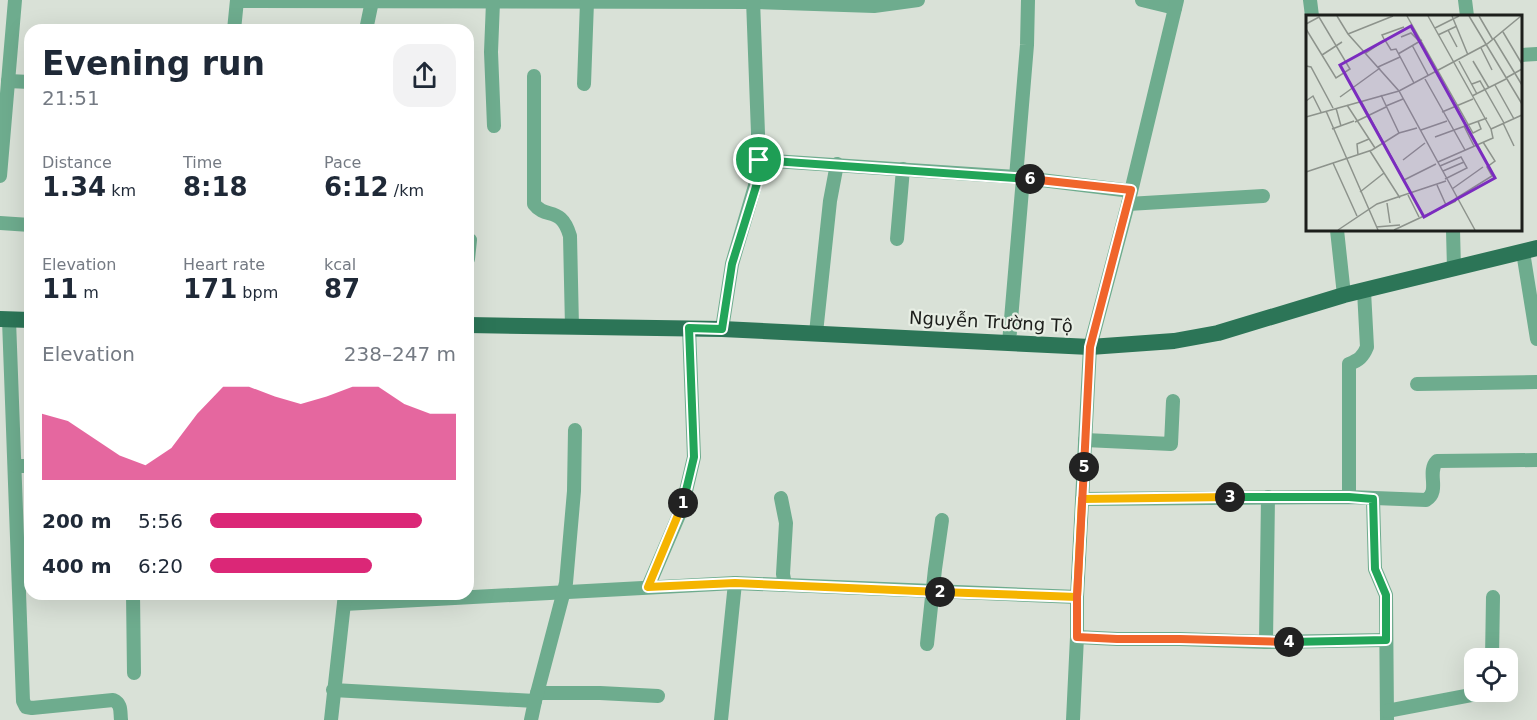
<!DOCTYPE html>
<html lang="en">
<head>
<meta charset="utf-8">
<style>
  :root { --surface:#fff; --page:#f2f2f3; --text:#1f2937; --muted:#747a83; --accent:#db2777 }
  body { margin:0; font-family:"DejaVu Sans",sans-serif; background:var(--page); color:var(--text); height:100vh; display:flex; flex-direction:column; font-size:22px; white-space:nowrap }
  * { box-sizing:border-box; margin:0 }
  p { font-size:20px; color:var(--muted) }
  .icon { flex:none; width:33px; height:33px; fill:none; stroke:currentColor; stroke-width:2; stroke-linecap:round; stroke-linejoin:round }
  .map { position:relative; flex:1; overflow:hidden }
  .sheet { position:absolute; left:24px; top:24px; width:450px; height:576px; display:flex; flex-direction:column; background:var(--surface); border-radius:18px; box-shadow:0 6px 24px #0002 }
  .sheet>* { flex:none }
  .fabs { position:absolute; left:1464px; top:648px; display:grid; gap:12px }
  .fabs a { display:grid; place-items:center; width:54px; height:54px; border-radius:12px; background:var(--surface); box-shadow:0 6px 24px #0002; font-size:30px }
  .pin { position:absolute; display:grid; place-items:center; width:51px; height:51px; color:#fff; margin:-26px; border:3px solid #fff; border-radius:50%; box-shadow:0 2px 6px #0007 }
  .km { position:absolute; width:30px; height:30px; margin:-15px; border-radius:50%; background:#222; color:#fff; font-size:16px; line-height:30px; text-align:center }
  .round { display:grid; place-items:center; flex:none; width:63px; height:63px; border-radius:18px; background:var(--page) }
  .summary { display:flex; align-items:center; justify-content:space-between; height:102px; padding:0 18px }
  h1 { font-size:33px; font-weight:700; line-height:45px }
  .stats { display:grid; grid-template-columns:repeat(3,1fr); gap:9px; height:102px; padding:6px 18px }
  .stats div { display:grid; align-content:center }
  .stats b { font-size:26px; font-weight:700 }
  .stats small { font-size:16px; font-weight:400 }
  .stats p { font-size:16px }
  .chart { height:168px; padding:12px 18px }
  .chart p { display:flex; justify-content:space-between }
  .chart svg { width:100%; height:108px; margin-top:6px; fill:var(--accent); opacity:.7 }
  ul { padding:0 18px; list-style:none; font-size:20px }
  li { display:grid; grid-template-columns:96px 72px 1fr; align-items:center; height:45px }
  li i { height:15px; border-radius:8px; background:var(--accent) }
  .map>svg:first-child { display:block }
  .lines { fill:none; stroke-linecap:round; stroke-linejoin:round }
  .minor { stroke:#6eac8e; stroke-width:14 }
  .major { stroke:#2c7557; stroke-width:16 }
  .split-1-casing { stroke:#fff; stroke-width:12 }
  .split-2-casing { stroke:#fff; stroke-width:12 }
  .split-3-casing { stroke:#fff; stroke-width:12 }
  .split-4-casing { stroke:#fff; stroke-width:12 }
  .split-5-casing { stroke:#fff; stroke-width:12 }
  .split-6-casing { stroke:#fff; stroke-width:12 }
  .split-7-casing { stroke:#fff; stroke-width:12 }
  .split-1 { stroke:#22a559; stroke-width:8 }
  .split-2 { stroke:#f5b400; stroke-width:8 }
  .split-3 { stroke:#f5b400; stroke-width:8 }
  .split-4 { stroke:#22a559; stroke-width:8 }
  .split-5 { stroke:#f0652b; stroke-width:8 }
  .split-6 { stroke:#f0652b; stroke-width:8 }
  .split-7 { stroke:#22a559; stroke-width:8 }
  .labels { text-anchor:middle; stroke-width:4.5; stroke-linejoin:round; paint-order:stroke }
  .street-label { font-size:18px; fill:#1c1e1b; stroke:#e7eee4 }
  .inset-road { fill:none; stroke:#8d938c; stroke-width:1.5 }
  .view { fill:#7b2cbf; fill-opacity:0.15; stroke:#7b2cbf; stroke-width:3 }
  .inset-edge { fill:none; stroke:#1c1e1b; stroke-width:3 }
</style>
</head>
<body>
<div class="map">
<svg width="1537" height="720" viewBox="0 0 1537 720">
  <rect width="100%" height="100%" fill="#d9e1d7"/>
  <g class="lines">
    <g class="minor">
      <path d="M 1142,0 L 1175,8"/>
      <path d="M 1310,0 L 1312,16"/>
      <path d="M 1465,0 L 1467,16"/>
      <path d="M 237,1 L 753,2 L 874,6 L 918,0"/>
      <path d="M 493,2 L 491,52 L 494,126"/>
      <path d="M 234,30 L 237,0"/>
      <path d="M 366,30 L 372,1"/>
      <path d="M 1520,55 L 1537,54"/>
      <path d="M 534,76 L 534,204 C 546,220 561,205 570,236 L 572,327"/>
      <path d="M 8,81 L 30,82"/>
      <path d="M 584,84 L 587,2"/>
      <path d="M 759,160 L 1016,177 L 1131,191"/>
      <path d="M 0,176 L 15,0"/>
      <path d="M 1016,177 L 1027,45 L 1028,0"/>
      <path d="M 1128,204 L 1263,196"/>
      <path d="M 0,223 L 30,225"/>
      <path d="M 1337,230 L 1344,295"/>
      <path d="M 1453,230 L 1454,269"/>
      <path d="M 897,239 L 903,169"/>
      <path d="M 1523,252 L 1537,339"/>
      <path d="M 468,259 L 470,240"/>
      <path d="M 9,320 L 23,701 L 26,707 L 32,708 L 113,700 C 122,704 120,711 121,720"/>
      <path d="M 722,329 L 732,264 L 757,179 L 759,160 L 753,0"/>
      <path d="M 816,333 L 830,201 L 837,164"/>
      <path d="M 1009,343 L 1023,178"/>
      <path d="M 1417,384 L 1537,382"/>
      <path d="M 1085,440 L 1171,444 L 1173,401"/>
      <path d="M 15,466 L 30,466"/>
      <path d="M 1349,497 L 1349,364 C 1359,360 1363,357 1367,347 L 1364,291"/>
      <path d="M 781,498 L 786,523 L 783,574 L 785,585"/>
      <path d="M 1082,499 L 1349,497 L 1426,500 C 1441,491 1426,472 1437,461 L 1537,460"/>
      <path d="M 1373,499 L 1375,569 L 1386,595 L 1387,720"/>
      <path d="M 648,587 L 682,508 L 694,457 L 689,328"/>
      <path d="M 133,594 L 134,673"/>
      <path d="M 344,604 L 735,583 L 1077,597"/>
      <path d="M 1077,637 L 1117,639 L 1180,639 L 1266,642 L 1386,640"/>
      <path d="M 1266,642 L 1268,497"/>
      <path d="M 927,644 L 935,569 L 942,520"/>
      <path d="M 1492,658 L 1493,597"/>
      <path d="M 333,690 L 535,701"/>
      <path d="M 537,693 L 600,693 L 658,696"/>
      <path d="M 1387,711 L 1487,692"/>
      <path d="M 331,720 L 345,594"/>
      <path d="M 531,720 L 535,701 L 566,583 L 574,491 L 575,430"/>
      <path d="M 721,720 L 735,583"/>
      <path d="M 1073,720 L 1077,637 L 1077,597 L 1090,347 L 1128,204 L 1177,0"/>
    </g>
    <g class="major">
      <path d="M 0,319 L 30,320"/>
      <path d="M 468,325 L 722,329 L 1090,347 L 1174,341 L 1218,333 L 1344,295 L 1537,248"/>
    </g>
  </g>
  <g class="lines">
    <defs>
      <path id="split-1" d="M 683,503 L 694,457 L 689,328 L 722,329 L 732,264 L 758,180 L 759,160"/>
      <path id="split-2" d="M 683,503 L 648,587 L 735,583 L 940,592"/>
      <path id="split-3" d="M 940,592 L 1077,597 L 1082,499 L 1230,497"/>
      <path id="split-4" d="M 1230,497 L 1349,497 L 1373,499 L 1375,569 L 1386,595 L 1386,640 L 1289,642"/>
      <path id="split-5" d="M 1084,467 L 1077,597 L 1077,637 L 1117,639 L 1180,639 L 1289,642"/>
      <path id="split-6" d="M 1030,179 L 1131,190 L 1090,347 L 1084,467"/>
      <path id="split-7" d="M 759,160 L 1030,179"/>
    </defs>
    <use href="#split-1" class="split-1-casing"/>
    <use href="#split-2" class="split-2-casing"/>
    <use href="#split-3" class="split-3-casing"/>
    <use href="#split-4" class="split-4-casing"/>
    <use href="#split-5" class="split-5-casing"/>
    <use href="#split-6" class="split-6-casing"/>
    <use href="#split-7" class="split-7-casing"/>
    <use href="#split-1" class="split-1"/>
    <use href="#split-2" class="split-2"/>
    <use href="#split-3" class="split-3"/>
    <use href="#split-4" class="split-4"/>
    <use href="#split-5" class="split-5"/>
    <use href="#split-6" class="split-6"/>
    <use href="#split-7" class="split-7"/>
  </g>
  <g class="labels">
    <g class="street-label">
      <text transform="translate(991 322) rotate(3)" y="6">Nguyễn Trường Tộ</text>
    </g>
  </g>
  <g transform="translate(1306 15)">
    <rect width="216" height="216" fill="#d9e1d7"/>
    <path class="inset-road" d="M 31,1 L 42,19 L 93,76 L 169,215M 101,1 L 167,118 L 175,114 L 172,106M 122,1 L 185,114M 146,1 L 162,40M 163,1 L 216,89M 173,1 L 187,25M 0,9 L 13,2 L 44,54 L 30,63 L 0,14M 129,13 L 153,1M 142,15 L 151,32M 197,17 L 216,49M 42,19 L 87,1M 132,20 L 151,11M 95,22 L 105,18 L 113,26M 78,24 L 76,20 L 98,12M 188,24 L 216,70M 106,30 L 122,60M 175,33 L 186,55M 60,38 L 79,25 L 85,35 L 90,34 L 108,68M 92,39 L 116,25M 16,40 L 36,27M 153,46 L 171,79M 167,46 L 183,73M 0,51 L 5,52 L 27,93M 72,52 L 94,42M 200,63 L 216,54M 119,64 L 159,135M 166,69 L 174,66 L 198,108M 189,70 L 208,104M 75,80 L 93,118M 166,81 L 200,64M 34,82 L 74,53M 0,86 L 7,81 L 15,97M 55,86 L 105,178M 41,90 L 69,133M 80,91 L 97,84M 30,93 L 35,111M 20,96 L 72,215M 136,97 L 167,84M 0,102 L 93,76 L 181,29 L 215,1M 49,107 L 80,92M 197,108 L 208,131M 158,111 L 168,131M 26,114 L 48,106M 115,115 L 141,106M 129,122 L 181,103M 64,136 L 94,183M 52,140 L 51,129 L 63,124M 97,145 L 119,128M 132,147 L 187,123 L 185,114 L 216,100M 27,148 L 51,201M 134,151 L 155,142 L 161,153 L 139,164M 137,156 L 158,147M 0,157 L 66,135 L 93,118 L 111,113M 98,165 L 130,149M 131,170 L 140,190M 146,174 L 177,152M 54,177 L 78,158M 102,180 L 113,202M 149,184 L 186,161 L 181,152 L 189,146 L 177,127M 81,188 L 84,208M 70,212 L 94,210M 32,215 L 71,189 L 140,166M 88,215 L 150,186"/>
    <path class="view" d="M 105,11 L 189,163 L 118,202 L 34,50 Z"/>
    <rect width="216" height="216" class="inset-edge"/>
  </g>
</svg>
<div class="fabs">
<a><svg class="icon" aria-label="locate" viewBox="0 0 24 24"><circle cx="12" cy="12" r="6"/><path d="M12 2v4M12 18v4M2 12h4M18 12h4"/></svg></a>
</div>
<div class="pin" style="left:759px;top:160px;background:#1e9e55"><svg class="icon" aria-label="arrive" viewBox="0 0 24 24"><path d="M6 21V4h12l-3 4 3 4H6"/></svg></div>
<b class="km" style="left:683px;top:503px">1</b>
<b class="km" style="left:940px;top:592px">2</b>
<b class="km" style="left:1230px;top:497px">3</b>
<b class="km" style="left:1289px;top:642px">4</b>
<b class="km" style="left:1084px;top:467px">5</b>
<b class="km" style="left:1030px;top:179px">6</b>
<section class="sheet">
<div class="summary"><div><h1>Evening run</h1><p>21:51</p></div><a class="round"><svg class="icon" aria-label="share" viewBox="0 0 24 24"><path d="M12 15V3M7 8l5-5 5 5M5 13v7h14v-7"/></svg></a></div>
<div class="stats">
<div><p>Distance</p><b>1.34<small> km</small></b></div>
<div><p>Time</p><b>8:18</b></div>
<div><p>Pace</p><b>6:12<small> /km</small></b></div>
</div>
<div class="stats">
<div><p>Elevation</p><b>11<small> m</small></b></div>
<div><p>Heart rate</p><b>171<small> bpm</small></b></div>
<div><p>kcal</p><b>87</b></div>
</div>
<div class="chart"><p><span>Elevation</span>238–247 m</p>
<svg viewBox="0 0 160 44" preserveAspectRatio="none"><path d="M0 44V17L10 20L20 27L30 34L40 38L50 31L60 17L70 6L80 6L90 10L100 13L110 10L120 6L130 6L140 13L150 17L160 17V44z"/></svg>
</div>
<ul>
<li><b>200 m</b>5:56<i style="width:86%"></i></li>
<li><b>400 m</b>6:20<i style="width:66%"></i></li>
</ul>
</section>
</div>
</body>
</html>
